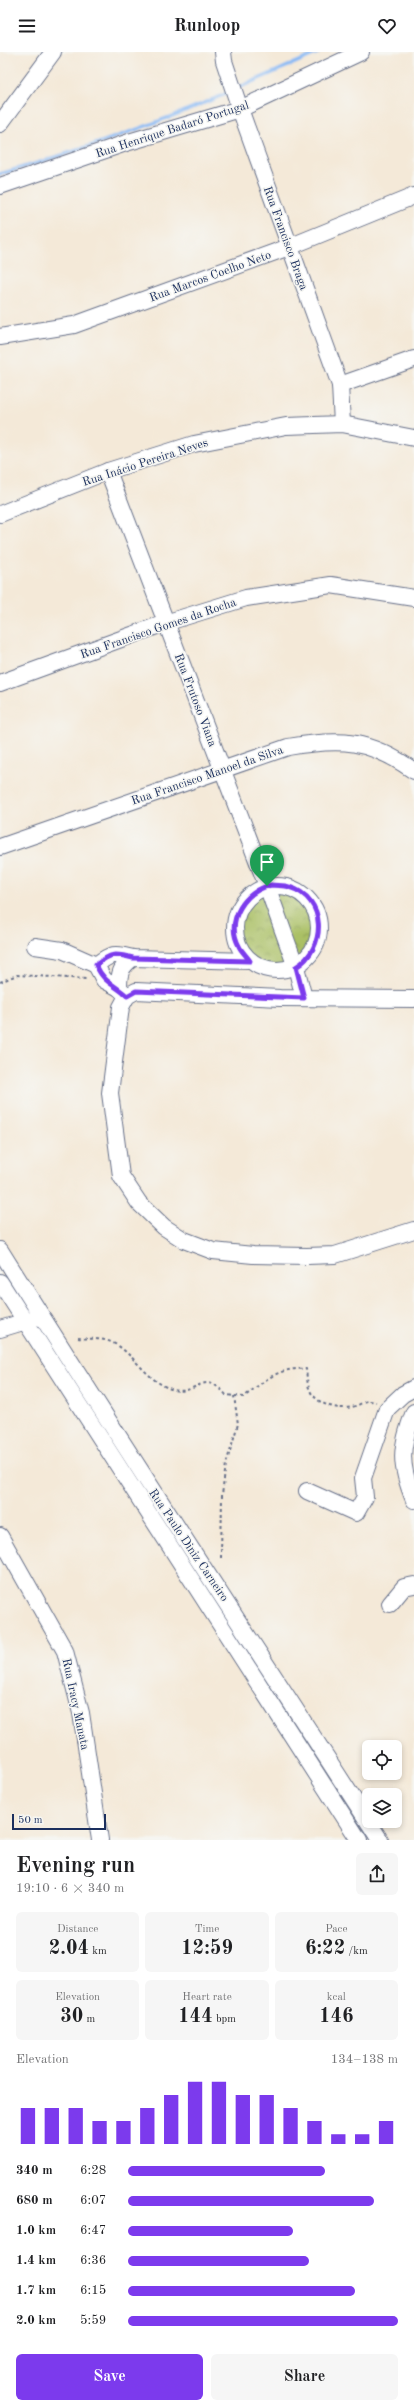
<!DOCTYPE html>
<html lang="en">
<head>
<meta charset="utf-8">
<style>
  :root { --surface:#fff; --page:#f6f6f6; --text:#202124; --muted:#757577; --accent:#7c3aed }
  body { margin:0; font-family:"Old Standard TT",serif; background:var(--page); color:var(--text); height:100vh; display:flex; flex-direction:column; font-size:15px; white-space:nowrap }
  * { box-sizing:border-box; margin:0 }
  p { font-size:13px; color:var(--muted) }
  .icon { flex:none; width:22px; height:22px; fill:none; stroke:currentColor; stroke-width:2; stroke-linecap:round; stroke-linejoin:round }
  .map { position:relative; height:1788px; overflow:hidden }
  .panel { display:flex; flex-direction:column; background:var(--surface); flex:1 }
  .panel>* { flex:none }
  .buttons { position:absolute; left:362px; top:1688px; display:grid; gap:8px }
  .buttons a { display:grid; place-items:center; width:40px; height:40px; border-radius:6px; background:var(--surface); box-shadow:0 2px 6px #0003; font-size:20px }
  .scale { position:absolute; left:12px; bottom:10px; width:94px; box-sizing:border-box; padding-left:4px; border:2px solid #1b2f5e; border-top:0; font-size:11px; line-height:14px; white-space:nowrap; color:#1b2f5e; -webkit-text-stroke:3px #f6f6f2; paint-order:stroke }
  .pin { position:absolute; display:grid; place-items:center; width:34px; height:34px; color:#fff; margin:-41px -17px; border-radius:50% 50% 50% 0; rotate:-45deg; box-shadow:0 0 4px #0007 }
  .pin .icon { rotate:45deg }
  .round { display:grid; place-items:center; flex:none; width:42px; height:42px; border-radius:6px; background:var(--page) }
  .overview { display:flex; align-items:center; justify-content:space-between; height:68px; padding:0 16px }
  h1 { font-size:22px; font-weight:800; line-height:30px }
  .figures { display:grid; grid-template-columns:repeat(3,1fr); gap:6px; height:68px; padding:4px 16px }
  .figures div { display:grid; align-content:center; border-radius:6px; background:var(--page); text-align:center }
  .figures b { font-size:20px; font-weight:800 }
  .figures small { font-size:11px; font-weight:400 }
  .figures p { font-size:11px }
  .chart { height:112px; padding:8px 16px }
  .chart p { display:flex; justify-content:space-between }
  .chart svg { width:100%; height:72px; margin-top:4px; stroke:var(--accent); stroke-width:6 }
  .cta { display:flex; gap:8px; margin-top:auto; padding:8px 16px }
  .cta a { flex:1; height:46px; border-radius:6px; background:var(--accent); color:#fff; font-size:16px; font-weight:800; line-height:46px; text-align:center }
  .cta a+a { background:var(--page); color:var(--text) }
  ul { padding:0 16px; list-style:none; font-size:13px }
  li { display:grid; grid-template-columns:64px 48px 1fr; align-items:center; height:30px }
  li i { height:10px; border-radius:5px; background:var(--accent) }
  header { display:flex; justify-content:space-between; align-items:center; height:52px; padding:0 16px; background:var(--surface); font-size:18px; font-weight:800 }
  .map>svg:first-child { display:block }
  .park { fill:url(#park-crowns); stroke:#627862 }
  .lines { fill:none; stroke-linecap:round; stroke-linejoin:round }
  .stream { stroke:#89baf5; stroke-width:3.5 }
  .minor-casing { stroke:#677089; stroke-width:18 }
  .path { stroke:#677089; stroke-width:2; stroke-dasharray:3 3; stroke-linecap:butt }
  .minor { stroke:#fff; stroke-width:16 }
  .route-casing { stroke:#fff; stroke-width:8 }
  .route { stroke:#7c3aed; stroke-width:5 }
  .labels { text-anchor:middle; stroke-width:3; stroke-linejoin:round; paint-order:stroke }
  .street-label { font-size:12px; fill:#1b2f5e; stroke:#f6f6f2 }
</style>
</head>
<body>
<header><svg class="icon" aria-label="menu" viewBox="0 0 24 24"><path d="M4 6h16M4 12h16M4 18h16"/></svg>Runloop<svg class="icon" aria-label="heart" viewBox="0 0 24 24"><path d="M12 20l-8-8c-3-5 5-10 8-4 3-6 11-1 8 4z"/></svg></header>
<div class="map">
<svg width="414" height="1788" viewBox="0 0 414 1788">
  <defs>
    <pattern id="park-crowns" width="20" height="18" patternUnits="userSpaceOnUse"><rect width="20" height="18" fill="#aac065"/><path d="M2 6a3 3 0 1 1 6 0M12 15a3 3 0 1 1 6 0" fill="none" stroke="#8a9c56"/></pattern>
  </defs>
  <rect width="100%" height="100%" fill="#f6f6f2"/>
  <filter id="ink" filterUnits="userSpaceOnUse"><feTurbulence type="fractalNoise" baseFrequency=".025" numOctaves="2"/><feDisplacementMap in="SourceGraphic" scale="8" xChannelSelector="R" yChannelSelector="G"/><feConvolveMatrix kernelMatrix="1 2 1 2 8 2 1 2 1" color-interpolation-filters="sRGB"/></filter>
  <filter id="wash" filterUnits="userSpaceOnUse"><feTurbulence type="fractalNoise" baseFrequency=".012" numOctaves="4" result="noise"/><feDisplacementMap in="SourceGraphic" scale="16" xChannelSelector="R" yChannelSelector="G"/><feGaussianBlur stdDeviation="0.9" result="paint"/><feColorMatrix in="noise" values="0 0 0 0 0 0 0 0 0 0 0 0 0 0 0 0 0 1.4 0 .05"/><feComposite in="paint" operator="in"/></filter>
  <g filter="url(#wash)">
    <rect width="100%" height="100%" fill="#f4e9d8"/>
    <circle class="park" cx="277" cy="876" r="42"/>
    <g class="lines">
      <g class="stream">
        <path d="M 238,36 L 320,0"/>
        <path d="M 0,122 C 79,99 155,73 230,40"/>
      </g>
    </g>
  </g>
  <g filter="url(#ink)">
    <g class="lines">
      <defs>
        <g id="minor">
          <path d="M 223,0 L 224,9 L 240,57 L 340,333 L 342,372"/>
          <path d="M 0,72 L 53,0"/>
          <path d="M 0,134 L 129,90 L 240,57 L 361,0"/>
          <path d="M 0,285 L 74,273 L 289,195 L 414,144"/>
          <path d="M 340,333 L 414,307"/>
          <path d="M 108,419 L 267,834 L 296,915 L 304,946"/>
          <path d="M 0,462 L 108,419 L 194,392 L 286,374 L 342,372 L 414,386"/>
          <path d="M 0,631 L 165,571 L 246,546 L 331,533 L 414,546"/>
          <path d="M 0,795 L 288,695 C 341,686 369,687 414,719"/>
          <circle cx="277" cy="876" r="42"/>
          <path d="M 35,894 L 62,898 L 96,913 C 111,901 115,901 133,906 L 250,909"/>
          <path d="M 96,913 L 104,928 L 119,936"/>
          <path d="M 127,944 L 119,936 C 119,922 120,915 133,906"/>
          <path d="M 414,947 L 280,946 L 136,939 L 127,944 L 121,955 L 110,1041 L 121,1124 L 139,1151 L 164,1175 L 184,1188 L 213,1199 L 253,1203 L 307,1204 L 335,1203 L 414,1178"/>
          <path d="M 0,1198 C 124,1396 253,1591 380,1788"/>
          <path d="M 0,1230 L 359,1788"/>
          <path d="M 0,1277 L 33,1267"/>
          <path d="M 414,1360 C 400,1396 399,1412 414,1448"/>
          <path d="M 307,1439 L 356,1461 L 365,1445 L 363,1426 L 387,1357 L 403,1342 L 414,1336"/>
          <path d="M 0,1484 L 65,1599 L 81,1661 L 100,1788"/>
          <path d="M 390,1552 L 404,1535 L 414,1533"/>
        </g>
      </defs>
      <use href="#minor" class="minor-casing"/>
      <g class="path">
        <path d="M 0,930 L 17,923 L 87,927"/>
        <path d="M 78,1286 C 88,1287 102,1286 111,1290 C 133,1299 146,1330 174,1338 C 196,1344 204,1316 226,1343 L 244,1345 C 264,1329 278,1315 306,1317 C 307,1325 307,1335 312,1342 C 321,1354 338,1358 352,1355 C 364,1352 363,1347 376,1350"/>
        <path d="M 221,1506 L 222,1443 L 226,1412 L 238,1372 L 234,1344"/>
      </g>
      <use href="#minor" class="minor"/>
    </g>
  </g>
  <g class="lines" filter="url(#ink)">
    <defs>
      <path id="route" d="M 271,833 C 277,834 284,833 289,835 C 327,846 327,896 296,915 L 304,946 L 136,939 L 127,944 C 114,932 104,931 96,913 C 111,901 115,901 133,906 L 250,909 C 247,904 241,899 239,894 C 225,868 245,839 271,833 Z"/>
    </defs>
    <use href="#route" class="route-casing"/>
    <use href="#route" class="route"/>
  </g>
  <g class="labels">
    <g class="street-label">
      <text transform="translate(172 77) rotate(-18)" y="4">Rua Henrique Badaró Portugal</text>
      <text transform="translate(286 186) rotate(70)" y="4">Rua Francisco Braga</text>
      <text transform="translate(210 224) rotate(-20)" y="4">Rua Marcos Coelho Neto</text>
      <text transform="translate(145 410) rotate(-18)" y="4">Rua Inácio Pereira Neves</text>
      <text transform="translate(158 576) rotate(-19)" y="4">Rua Francisco Gomes da Rocha</text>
      <text transform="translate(196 648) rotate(69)" y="4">Rua Frutoso Viana</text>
      <text transform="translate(207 723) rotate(-19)" y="4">Rua Francisco Manoel da Silva</text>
      <text transform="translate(189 1493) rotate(56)" y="4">Rua Paulo Diniz Carneiro</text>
      <text transform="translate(76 1652) rotate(78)" y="4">Rua Iracy Manata</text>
    </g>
  </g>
</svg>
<div class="buttons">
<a><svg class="icon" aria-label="locate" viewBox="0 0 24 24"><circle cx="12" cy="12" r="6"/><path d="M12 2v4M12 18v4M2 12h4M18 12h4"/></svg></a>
<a><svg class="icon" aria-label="layers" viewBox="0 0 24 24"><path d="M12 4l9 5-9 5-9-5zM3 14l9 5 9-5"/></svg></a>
</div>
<div class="scale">50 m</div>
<div class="pin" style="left:267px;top:834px;background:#1e9e55"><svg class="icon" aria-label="arrive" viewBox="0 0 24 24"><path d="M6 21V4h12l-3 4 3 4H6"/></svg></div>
</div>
<section class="panel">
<div class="overview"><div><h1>Evening run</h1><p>19:10 · 6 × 340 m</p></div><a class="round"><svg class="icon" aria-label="share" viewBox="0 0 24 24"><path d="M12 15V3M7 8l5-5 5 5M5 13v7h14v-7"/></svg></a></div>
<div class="figures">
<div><p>Distance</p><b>2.04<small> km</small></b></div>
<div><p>Time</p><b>12:59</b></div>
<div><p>Pace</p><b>6:22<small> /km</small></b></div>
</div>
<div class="figures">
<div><p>Elevation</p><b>30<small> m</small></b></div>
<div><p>Heart rate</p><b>144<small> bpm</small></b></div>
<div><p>kcal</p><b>146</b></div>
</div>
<div class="chart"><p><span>Elevation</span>134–138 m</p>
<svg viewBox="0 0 160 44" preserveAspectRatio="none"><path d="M5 44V22M15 44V22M25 44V22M35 44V30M45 44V30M55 44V22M65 44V14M75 44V6M85 44V6M95 44V14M105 44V14M115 44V22M125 44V30M135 44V38M145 44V38M155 44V30"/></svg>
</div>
<ul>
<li><b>340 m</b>6:28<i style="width:73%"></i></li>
<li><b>680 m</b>6:07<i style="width:91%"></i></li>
<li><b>1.0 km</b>6:47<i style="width:61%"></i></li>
<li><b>1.4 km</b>6:36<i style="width:67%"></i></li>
<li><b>1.7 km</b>6:15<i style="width:84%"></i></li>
<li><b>2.0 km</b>5:59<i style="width:100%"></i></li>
</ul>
<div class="cta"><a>Save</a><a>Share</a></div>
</section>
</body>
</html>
